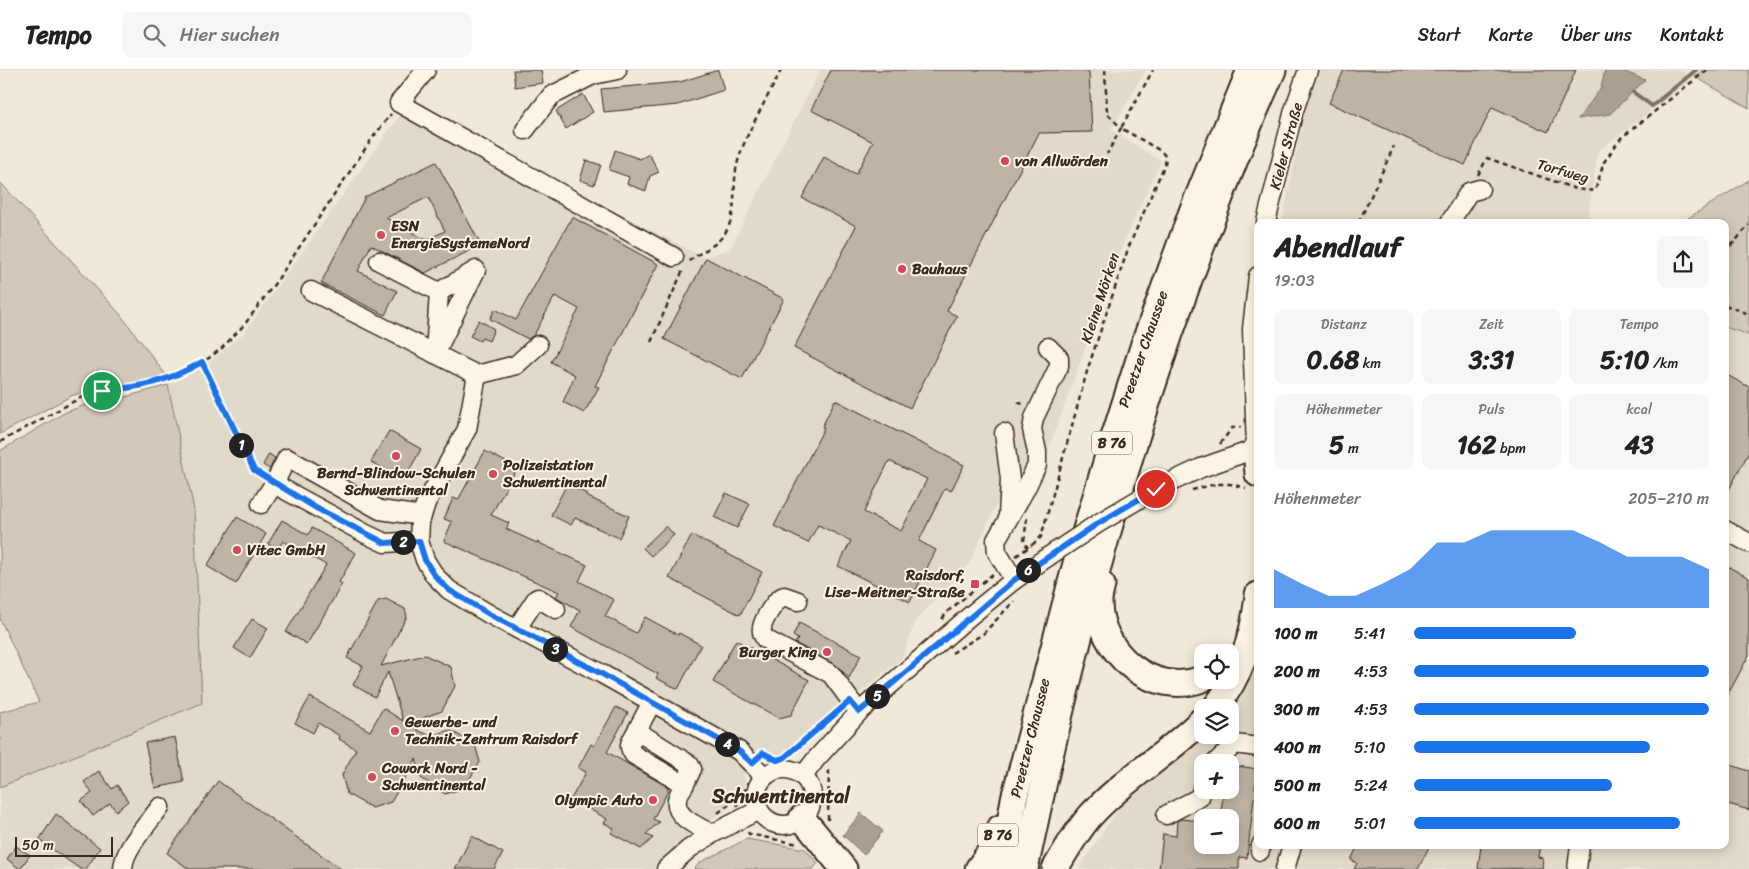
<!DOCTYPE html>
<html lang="de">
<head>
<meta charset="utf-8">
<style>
  :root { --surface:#fff; --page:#f6f6f6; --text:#222; --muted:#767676; --line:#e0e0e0; --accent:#1a73e8 }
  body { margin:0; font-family:Sriracha,sans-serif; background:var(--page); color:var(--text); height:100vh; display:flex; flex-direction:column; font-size:19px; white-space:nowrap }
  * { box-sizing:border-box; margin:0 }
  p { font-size:16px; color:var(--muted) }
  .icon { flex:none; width:28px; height:28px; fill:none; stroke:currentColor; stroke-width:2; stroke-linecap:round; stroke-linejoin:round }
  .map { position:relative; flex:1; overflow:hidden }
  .details { position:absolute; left:1254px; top:149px; width:475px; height:630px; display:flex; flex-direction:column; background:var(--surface); border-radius:10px; box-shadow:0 2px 12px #0003 }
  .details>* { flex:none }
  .controls { position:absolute; left:1194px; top:574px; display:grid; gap:10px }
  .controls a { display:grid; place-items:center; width:45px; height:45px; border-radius:10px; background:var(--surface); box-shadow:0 2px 12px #0003; font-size:25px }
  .scale { position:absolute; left:15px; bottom:12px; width:98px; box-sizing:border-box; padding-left:5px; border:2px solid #3b2a1e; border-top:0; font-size:14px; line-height:18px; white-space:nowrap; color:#3b2a1e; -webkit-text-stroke:4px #fcf5e5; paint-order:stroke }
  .pin { position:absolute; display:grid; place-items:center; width:42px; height:42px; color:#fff; margin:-21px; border:2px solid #fff; border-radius:50%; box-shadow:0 1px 5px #0007 }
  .km { position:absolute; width:25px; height:25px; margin:-12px; border-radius:50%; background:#222; color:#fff; font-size:14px; line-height:25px; text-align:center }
  .round { display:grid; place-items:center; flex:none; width:52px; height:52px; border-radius:10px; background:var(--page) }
  .overview { display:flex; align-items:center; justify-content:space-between; height:85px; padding:0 20px }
  h1 { font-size:28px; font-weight:700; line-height:38px }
  .metrics { display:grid; grid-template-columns:repeat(3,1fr); gap:8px; height:85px; padding:5px 20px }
  .metrics div { display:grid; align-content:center; border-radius:10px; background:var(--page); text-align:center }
  .metrics b { font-size:25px; font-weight:700 }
  .metrics small { font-size:14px; font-weight:400 }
  .metrics p { font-size:14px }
  .chart { height:140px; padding:10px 20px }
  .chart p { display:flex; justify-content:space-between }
  .chart svg { width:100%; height:90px; margin-top:5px; fill:var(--accent); opacity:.7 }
  ul { padding:0 20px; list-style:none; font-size:16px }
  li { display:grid; grid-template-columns:80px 60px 1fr; align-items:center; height:38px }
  li i { height:12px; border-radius:6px; background:var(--accent) }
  header { display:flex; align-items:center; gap:30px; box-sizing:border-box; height:70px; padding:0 25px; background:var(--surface); border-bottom:1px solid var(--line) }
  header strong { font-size:24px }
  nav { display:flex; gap:28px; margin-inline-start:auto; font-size:18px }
  .search { width:350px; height:45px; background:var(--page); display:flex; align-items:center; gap:12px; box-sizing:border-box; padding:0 18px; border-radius:10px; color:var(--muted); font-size:19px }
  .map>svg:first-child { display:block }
  .built { fill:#e1d9c9; fill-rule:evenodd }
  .green { fill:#d2c9ba; stroke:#867a6c }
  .water { fill:#aaa091; stroke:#7e7163 }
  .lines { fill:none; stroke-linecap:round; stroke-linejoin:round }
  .stream { stroke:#7e7163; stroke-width:4 }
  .building { fill:#beb3a4; stroke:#3b2a1e; fill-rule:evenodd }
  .minor-casing { stroke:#3b2a1e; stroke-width:21 }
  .highway-casing { stroke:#3b2a1e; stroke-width:29 }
  .path { stroke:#3b2a1e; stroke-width:2.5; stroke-dasharray:5 4; stroke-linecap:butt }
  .minor { stroke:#fcf5e5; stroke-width:18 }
  .highway { stroke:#fcf5e5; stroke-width:25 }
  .minor-bridge-casing { stroke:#3b2a1e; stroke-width:21; stroke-linecap:butt }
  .minor-bridge { stroke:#fcf5e5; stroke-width:18 }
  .route-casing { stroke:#fff; stroke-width:10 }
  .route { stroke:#1a73e8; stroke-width:6 }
  .poi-dot { fill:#d1495b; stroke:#fcf5e5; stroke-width:2 }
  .labels { text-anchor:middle; stroke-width:4; stroke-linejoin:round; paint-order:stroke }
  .shield { fill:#fcf5e5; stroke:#75675a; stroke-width:1 }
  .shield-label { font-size:14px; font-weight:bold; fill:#3b2a1e }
  .street-label { font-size:15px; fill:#3b2a1e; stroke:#fcf5e5 }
  .poi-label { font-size:15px; font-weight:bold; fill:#3b2a1e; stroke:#fcf5e5; text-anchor:start }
  .district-label { font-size:20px; font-weight:bold; fill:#3b2a1e; stroke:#fcf5e5 }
</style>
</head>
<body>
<header>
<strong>Tempo</strong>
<div class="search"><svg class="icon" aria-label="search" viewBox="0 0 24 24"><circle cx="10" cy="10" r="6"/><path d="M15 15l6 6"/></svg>Hier suchen</div>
<nav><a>Start</a><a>Karte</a><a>Über uns</a><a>Kontakt</a></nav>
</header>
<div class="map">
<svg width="1749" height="799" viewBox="0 0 1749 799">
  <rect width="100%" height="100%" fill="#f0e9d9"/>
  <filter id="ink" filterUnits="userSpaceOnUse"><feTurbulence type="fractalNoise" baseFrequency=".02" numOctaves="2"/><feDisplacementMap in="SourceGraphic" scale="10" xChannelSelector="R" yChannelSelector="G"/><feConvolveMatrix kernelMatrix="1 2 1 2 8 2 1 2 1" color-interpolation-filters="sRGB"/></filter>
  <g filter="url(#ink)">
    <g class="built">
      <path d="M 820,0 L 1146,0 L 1111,60 L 1161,91 L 1123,174 L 1037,411 L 1001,394 L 1003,421 L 969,494 L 916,550 L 902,588 L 781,688 L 760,678 L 744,700 L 745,718 L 726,737 L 653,799 L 0,799 L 0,717 L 202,633 L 194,440 L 168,315 L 203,298 L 245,262 L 408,34 L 703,187 L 730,179 Z"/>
      <path d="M 1320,0 L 1678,0 L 1695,7 L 1598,81 L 1587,152 L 1282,152 L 1307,31 Z"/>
      <path d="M 1725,257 L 1749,265 L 1749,799 L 1079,799 L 1126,726 L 1202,665 L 1230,665 L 1230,638 L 1257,592 L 1258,775 L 1725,775 ZM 1202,692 L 1230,692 L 1230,720 L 1202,720 ZM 1202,748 L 1230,748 L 1230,775 L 1202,775 Z"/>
    </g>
    <g class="green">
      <path d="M 1702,0 L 1749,0 L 1749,38 L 1695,7 Z"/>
      <path d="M 1749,110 L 1749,265 L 1725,257 L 1725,152 L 1682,152 Z"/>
      <path d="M 0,112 L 120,244 L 169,309 L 93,319 L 71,326 L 0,364 Z"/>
      <path d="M 168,315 L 194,440 L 202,633 L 0,717 L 0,642 L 39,632 L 0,549 L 0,381 L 64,343 L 95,331 L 125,327 Z"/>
      <path d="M 747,769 L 805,779 L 818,793 L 813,799 L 694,799 L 701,792 Z"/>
    </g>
    <g class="water">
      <path d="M 1605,0 L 1621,0 L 1645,10 L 1610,44 L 1578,49 L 1601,18 Z"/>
      <path d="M 861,743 L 883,761 L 864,785 L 843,765 Z"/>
    </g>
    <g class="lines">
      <path class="stream" d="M 1633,22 L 1652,36 L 1696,0"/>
    </g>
    <g class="building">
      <path d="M 513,0 L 541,0 L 543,13 L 515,17 Z"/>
      <path d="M 718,0 L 724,20 L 678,35 L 604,42 L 601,19 L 680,12 Z"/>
      <path d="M 831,0 L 1085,0 L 1089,2 L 1092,62 L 1039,63 L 947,241 L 957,246 L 910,338 L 794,278 L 856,156 L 802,128 L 824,87 L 856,104 L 873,72 L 811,40 Z"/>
      <path d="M 1344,0 L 1576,0 L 1548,62 L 1492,37 L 1465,95 L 1329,33 Z"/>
      <path d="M 583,24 L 593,42 L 566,59 L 556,41 Z"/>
      <path d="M 615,80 L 640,89 L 649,84 L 659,102 L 650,106 L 646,121 L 627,114 L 629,107 L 609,100 Z"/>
      <path d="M 586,90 L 601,95 L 594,115 L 580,110 Z"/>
      <path d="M 436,92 L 481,175 L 425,203 L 371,175 L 358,201 L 397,221 L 385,245 L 321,213 L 365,127 ZM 428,127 L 445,161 L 426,170 L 386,148 Z"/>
      <path d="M 572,147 L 658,194 L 595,316 L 599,317 L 584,343 L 563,332 L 575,305 L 551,292 L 579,239 L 555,226 L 534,265 L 528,269 L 490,249 L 495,239 L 516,250 Z"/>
      <path d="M 706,188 L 784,229 L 742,309 L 664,269 Z"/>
      <path d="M 479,250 L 494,259 L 489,271 L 482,268 L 480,271 L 470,266 Z"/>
      <path d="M 1725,304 L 1749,317 L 1749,382 L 1725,427 Z"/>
      <path d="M 835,330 L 964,395 L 951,421 L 945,418 L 919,471 L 936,480 L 910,532 L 838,496 L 851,471 L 818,455 L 808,473 L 774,456 L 824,358 L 822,357 ZM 889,391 L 927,409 L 901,461 L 864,442 Z"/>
      <path d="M 389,361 L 421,379 L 404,410 L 371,392 Z"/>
      <path d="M 485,381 L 517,398 L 491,445 L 509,453 L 506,459 L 537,473 L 537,472 L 587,495 L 579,511 L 614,530 L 605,546 L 636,563 L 645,547 L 678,565 L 679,563 L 701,575 L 678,619 L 656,608 L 658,604 L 571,557 L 580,540 L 556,527 L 559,522 L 444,471 L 452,452 L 444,449 L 453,428 L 458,430 Z"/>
      <path d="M 269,384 L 275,388 L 270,399 L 263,395 Z"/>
      <path d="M 567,414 L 587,424 L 586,426 L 629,446 L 619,468 L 575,448 L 571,455 L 551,445 Z"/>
      <path d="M 726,423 L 750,434 L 737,458 L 714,447 Z"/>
      <path d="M 237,447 L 266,464 L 236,514 L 207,496 Z"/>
      <path d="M 282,450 L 308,465 L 312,458 L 356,483 L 339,512 L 342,514 L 307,574 L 286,562 L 326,495 L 283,471 L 277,480 L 268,474 Z"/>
      <path d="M 666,456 L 674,465 L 651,486 L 643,478 Z"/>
      <path d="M 692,465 L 762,502 L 740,545 L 669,508 Z"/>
      <path d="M 1725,495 L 1749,508 L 1749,585 L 1725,630 Z"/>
      <path d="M 386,529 L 405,539 L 407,546 L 381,596 L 425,585 L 451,597 L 455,616 L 442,641 L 425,647 L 417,660 L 431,666 L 450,660 L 475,675 L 480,692 L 464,718 L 445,724 L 421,708 L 416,689 L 391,732 L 372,738 L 347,724 L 342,705 L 356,679 L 339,669 L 340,666 L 318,653 L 313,663 L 295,653 L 310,627 L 370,661 L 383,638 L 403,651 L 388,602 L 375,627 L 353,615 L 363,596 L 347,588 L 378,531 Z"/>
      <path d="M 252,549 L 268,558 L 250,588 L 234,578 Z"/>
      <path d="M 799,553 L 861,585 L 849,608 L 836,595 L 795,573 L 798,569 L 793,566 Z"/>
      <path d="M 736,570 L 809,610 L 791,645 L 779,648 L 713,612 Z"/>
      <path d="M 616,637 L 628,643 L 607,682 L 668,717 L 668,721 L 653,749 L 659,752 L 646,764 L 653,768 L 641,779 L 611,763 L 614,758 L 604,753 L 607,749 L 571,729 L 586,702 L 578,698 L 591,674 L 594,676 Z"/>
      <path d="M 175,667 L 184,712 L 155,718 L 145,673 Z"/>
      <path d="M 1725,693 L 1749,701 L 1749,740 L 1725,733 Z"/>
      <path d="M 1230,695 L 1258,699 L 1255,718 L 1258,719 L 1256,728 L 1254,728 L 1247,788 L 1239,787 L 1239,799 L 1159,799 L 1163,764 L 1176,766 L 1177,751 L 1181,749 L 1202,751 L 1202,775 L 1230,775 L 1230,748 L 1220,748 L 1224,720 L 1230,720 Z"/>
      <path d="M 99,701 L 112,719 L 117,715 L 128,731 L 116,741 L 110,733 L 93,746 L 81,731 L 92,723 L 84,712 Z"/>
      <path d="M 218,711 L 341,799 L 189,799 L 167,783 Z"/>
      <path d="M 56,744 L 100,778 L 86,799 L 80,799 L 39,770 Z"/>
      <path d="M 472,766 L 503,783 L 494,799 L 455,799 Z"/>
      <path d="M 1358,775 L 1430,775 L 1418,799 L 1354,799 L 1357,793 L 1351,790 Z"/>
      <path d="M 1481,775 L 1540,775 L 1538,787 L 1543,788 L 1542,798 L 1478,799 Z"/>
      <path d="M 16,776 L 30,785 L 20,799 L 7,789 Z"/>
    </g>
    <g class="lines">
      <defs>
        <g id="minor">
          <path d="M 426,0 L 399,33 L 674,187"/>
          <path d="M 525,60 L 551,26 L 593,5 L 617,0"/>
          <path d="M 1266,152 L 1294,40 L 1308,0"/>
          <path d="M 1450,152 L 1469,122 L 1480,119"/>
          <path d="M 379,191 L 439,222"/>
          <path d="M 476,200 L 435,284 L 439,222 Z"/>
          <path d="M 311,221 L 477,305 L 516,295 L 538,275"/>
          <path d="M 477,305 L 467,359 L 426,433 L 420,452 L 419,471 L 425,490 L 435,506 L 449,520 L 489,544 L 602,604 L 739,681 L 764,706"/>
          <path d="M 1004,363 L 1010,409 L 1008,446"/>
          <path d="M 1256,379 L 1252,259 L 1258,206"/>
          <path d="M 274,414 L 287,388 L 380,440 L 422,446"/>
          <path d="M 1156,419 L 1201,398 L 1258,378"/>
          <path d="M 261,434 L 274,414 L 366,464 L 385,473 L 419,471"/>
          <path d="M 1725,460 L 1749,473"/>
          <path d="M 1014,510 L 997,482 L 996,470 L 1025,420 L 1037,395 L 1037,382 L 1032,359 L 1034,348 L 1059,296 L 1059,288 L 1048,277"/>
          <path d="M 798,531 L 784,526 C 776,528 763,550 762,558 C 761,563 763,566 765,569 L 831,604 L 859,642"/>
          <path d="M 517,558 L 536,529 L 538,528 L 556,539"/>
          <path d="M 634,666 L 652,632"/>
          <path d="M 1216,692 L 1235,674 L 1258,677"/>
          <circle cx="784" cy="727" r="28"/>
          <path d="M 803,706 L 816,689 L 859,642 L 971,545 L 1014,510 L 1049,486"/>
          <path d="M 684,716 L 692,699 L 689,694 L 640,663 L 634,666 C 629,674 628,677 634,685 L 675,709 L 684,716 C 681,720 678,725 677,730 C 674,748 700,757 712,764"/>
          <path d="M 1166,745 L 1200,727 L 1202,719"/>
          <path d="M 1260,781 L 1261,775"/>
          <path d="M 123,799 C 123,779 149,753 160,737"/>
          <path d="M 666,799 L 689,779 L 712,764 L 759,740"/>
          <path d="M 1285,799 L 1292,775"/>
          <path d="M 1577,799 L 1580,775"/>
        </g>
        <g id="highway">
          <path d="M 1256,379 L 1258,404"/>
          <path d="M 1102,515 C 1101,520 1099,526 1099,531 C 1098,582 1152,628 1202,609"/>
          <path d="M 1215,638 C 1241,605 1254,567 1258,525"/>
          <path d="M 802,748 L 844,799"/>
          <path d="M 978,799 L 993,778 L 1000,758"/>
          <path d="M 1002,799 L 1014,729 L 1078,486 L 1108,386 L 1144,274 L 1193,139 L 1250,0"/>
          <path d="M 1025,799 C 1067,598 1120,400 1190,207 C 1216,138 1242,68 1273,0"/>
          <path d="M 1055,799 C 1066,780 1077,761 1091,745 C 1124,709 1168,684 1202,650"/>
        </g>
      </defs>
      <use href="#minor" class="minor-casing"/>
      <use href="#highway" class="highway-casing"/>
      <g class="path">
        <path d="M 1105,0 L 1107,43 L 1121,58 L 1107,84"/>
        <path d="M 1478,105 L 1487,88 L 1576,119 L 1595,121 L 1604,92 L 1621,68 L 1707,0"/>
        <path d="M 1359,152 L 1394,76"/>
        <path d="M 1725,183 L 1749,155"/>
        <path d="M 689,191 C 701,181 717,176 725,163 C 738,143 732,117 737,95 C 744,65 768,28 781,0"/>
        <path d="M 1725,235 L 1749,244"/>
        <path d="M 651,272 L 683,200"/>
        <path d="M 202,292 L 251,397 L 263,406"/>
        <path d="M 1018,332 L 1024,335"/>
        <path d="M 0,372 L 80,328 L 102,321 L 145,316 L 162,311 L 185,302 L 209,288 L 222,278 L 245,254 L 278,209 L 371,70 L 391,44"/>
        <path d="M 1220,374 L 1232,358 L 1241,357"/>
        <path d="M 1192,420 L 1216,414 L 1230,414 L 1246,418"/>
        <path d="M 1027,448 L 1024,471 L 1028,478"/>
        <path d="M 1032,475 L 1041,467 L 1088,298 L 1129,176 L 1165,94 L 1166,87 L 1161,81 L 1121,58 L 1153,0"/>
        <path d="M 1016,486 L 1032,475"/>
        <path d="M 942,549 L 947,542 L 994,503"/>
        <path d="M 952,583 L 983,564 L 1014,531"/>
        <path d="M 763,683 L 777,690 L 784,688 L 833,647"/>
        <path d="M 738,736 L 735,730 L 746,719 L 748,712"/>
        <path d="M 718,743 L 735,730"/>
        <path d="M 828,750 L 829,698"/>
        <path d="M 748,762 L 749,764 L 798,774"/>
      </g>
      <use href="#minor" class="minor"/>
      <use href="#highway" class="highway"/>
      <defs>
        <path id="minor-bridge" d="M 1049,486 L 1097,454 L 1156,419"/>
      </defs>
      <use href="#minor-bridge" class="minor-bridge-casing"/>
      <use href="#minor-bridge" class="minor-bridge"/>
    </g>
  </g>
  <g class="lines" filter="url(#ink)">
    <defs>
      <path id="route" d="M 102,321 C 142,317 167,312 202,292 L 254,400 L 316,438 L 385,473 L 419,471 L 425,490 L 435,506 L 449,520 L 489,544 L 602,604 L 739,681 L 752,693 L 763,683 L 777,690 L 784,688 L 850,631 L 859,642 L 1014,510 L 1097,454 L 1156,419"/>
    </defs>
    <use href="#route" class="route-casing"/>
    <use href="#route" class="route"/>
  </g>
  <g class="poi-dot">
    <circle cx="1005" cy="91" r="5"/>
    <circle cx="381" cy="165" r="5"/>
    <circle cx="902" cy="199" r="5"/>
    <circle cx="396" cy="386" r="5"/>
    <circle cx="493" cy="404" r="5"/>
    <circle cx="237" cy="480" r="5"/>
    <rect x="970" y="509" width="10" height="10" rx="2.5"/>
    <circle cx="827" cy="582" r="5"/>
    <circle cx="395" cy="661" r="5"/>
    <circle cx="372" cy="707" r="5"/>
    <circle cx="653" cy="730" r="5"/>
  </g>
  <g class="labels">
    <g class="shield">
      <rect x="1092" y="361.5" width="40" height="23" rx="4"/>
      <rect x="978" y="753.5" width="40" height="23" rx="4"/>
    </g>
    <g class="shield-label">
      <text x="1112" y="378">B 76</text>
      <text x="998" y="770">B 76</text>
    </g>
    <g class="street-label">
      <text transform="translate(1286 76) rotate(-75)" y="5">Kieler Straße</text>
      <text transform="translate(1563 101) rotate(16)" y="5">Torfweg</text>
      <text transform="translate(1100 228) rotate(-72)" y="5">Kleine Mörken</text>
      <text transform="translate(1143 279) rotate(-71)" y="5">Preetzer Chaussee</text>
      <text transform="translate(1030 668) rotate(-76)" y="5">Preetzer Chaussee</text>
    </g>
    <g class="poi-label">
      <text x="1015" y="96">von Allwörden</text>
      <text x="391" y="161">ESN<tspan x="391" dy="17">EnergieSystemeNord</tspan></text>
      <text x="912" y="204">Bauhaus</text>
      <text x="503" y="400">Polizeistation<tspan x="503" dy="17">Schwentinental</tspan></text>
      <text x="396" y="408" text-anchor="middle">Bernd-Blindow-Schulen<tspan x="396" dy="17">Schwentinental</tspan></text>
      <text x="247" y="485">Vitec GmbH</text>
      <text x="965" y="510" text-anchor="end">Raisdorf,<tspan x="965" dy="17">Lise-Meitner-Straße</tspan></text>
      <text x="817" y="587" text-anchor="end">Burger King</text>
      <text x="405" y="657">Gewerbe- und<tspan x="405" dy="17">Technik-Zentrum Raisdorf</tspan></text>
      <text x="382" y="703">Cowork Nord -<tspan x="382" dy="17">Schwentinental</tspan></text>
      <text x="643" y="735" text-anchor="end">Olympic Auto</text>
    </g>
    <g class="district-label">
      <text x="781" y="733">Schwentinental</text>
    </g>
  </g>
</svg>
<div class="controls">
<a><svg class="icon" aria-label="locate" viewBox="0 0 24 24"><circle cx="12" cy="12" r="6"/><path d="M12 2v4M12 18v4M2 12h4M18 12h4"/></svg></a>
<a><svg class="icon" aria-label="layers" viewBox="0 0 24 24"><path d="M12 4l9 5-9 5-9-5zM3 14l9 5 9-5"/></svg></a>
<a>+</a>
<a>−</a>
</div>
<div class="scale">50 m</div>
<div class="pin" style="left:102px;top:321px;background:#1e9e55"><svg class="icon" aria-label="arrive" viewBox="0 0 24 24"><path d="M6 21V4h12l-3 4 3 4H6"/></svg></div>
<div class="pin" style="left:1156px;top:419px;background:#d93025"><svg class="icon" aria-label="check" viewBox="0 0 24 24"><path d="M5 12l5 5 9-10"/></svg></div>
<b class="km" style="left:241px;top:375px">1</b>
<b class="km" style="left:403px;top:472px">2</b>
<b class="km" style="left:555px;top:579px">3</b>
<b class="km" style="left:727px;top:674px">4</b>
<b class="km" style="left:877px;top:626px">5</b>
<b class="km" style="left:1028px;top:500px">6</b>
<section class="details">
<div class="overview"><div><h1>Abendlauf</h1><p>19:03</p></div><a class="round"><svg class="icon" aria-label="share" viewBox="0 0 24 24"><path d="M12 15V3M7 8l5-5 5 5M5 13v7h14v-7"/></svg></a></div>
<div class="metrics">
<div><p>Distanz</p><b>0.68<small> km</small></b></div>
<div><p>Zeit</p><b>3:31</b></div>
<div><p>Tempo</p><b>5:10<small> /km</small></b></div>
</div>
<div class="metrics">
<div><p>Höhenmeter</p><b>5<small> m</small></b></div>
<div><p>Puls</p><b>162<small> bpm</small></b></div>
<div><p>kcal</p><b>43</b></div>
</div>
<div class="chart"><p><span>Höhenmeter</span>205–210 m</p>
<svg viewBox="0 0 160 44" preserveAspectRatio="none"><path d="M0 44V25L10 32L20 38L30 38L40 32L50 25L60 12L70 12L80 6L90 6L100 6L110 6L120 12L130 19L140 19L150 19L160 25V44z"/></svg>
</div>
<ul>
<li><b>100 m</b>5:41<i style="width:55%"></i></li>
<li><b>200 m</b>4:53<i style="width:100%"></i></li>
<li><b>300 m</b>4:53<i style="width:100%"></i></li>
<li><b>400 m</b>5:10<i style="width:80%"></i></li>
<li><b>500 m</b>5:24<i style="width:67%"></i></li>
<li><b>600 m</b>5:01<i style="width:90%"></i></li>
</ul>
</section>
</div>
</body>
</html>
